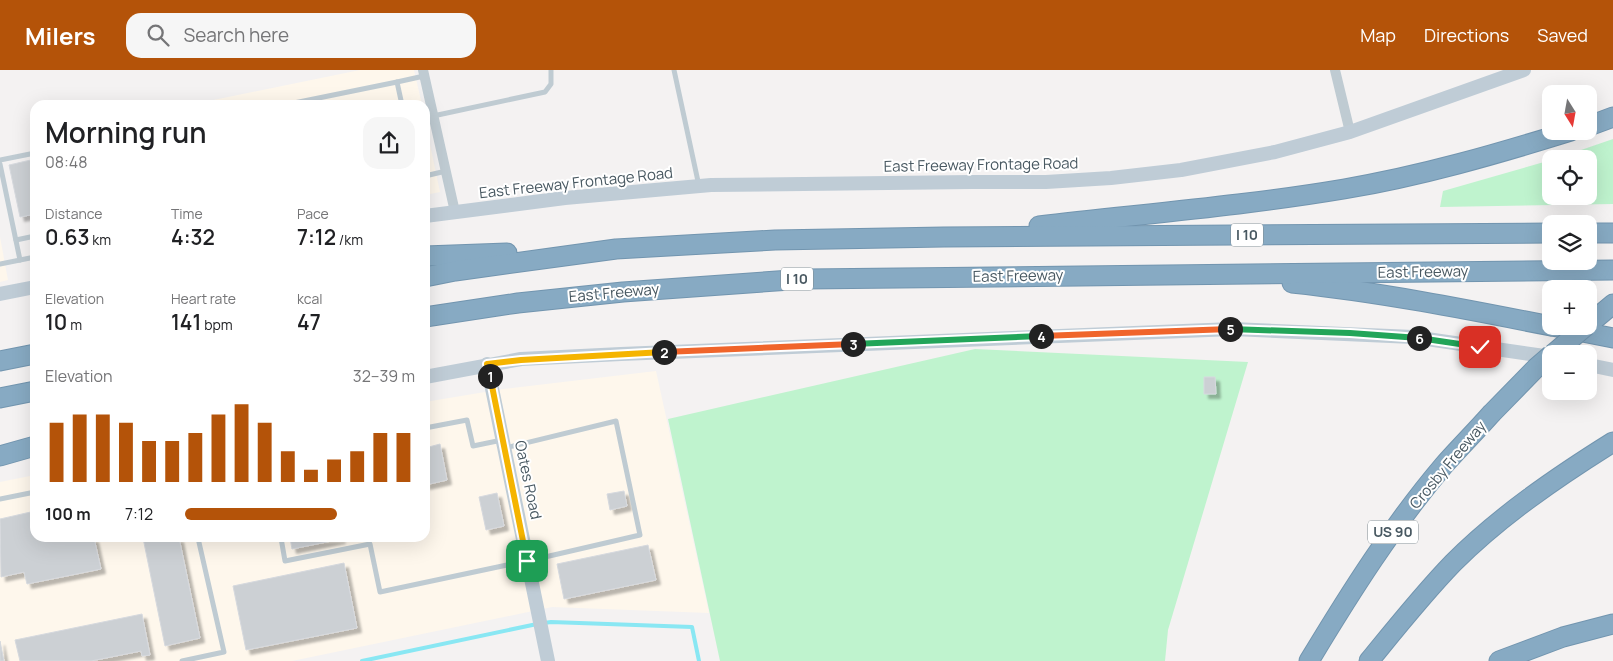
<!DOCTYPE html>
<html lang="en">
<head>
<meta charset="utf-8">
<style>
  :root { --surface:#fff; --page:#f6f6f6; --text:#202124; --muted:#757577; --accent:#b45309 }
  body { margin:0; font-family:Manrope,sans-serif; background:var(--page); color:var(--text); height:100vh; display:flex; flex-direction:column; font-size:19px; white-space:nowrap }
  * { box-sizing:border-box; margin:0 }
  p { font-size:16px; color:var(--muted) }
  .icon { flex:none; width:28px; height:28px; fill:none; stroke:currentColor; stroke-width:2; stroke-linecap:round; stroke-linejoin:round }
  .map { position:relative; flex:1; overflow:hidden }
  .details { position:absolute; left:30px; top:30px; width:400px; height:442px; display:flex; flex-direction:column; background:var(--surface); border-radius:15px; box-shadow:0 5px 20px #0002 }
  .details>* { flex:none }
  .needle { width:32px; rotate:169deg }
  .fabs { position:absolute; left:1542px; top:15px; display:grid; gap:10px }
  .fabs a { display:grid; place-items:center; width:55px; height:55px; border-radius:10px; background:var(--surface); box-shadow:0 5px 20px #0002; font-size:25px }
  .pin { position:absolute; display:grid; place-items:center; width:42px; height:42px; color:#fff; margin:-21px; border-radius:10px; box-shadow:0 2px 8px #0006 }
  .km { position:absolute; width:25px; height:25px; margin:-12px; border-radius:50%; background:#222; color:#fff; font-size:14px; line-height:25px; text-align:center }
  .round { display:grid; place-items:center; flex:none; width:52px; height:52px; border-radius:15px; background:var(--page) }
  .head { display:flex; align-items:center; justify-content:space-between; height:85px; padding:0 15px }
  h1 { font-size:28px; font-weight:600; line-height:38px }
  .stats { display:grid; grid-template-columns:repeat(3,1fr); gap:8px; height:85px; padding:5px 15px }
  .stats div { display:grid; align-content:center }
  .stats b { font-size:21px; font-weight:600 }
  .stats small { font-size:14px; font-weight:400 }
  .stats p { font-size:14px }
  .chart { height:140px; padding:10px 15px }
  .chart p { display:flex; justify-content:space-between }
  .chart svg { width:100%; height:90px; margin-top:5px; stroke:var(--accent); stroke-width:6 }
  ul { padding:0 15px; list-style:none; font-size:16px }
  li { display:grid; grid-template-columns:80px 60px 1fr; align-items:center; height:38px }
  li i { height:12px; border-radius:6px; background:var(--accent) }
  header { display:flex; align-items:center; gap:30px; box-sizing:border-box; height:70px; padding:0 25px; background:var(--accent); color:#fff }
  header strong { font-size:24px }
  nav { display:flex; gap:28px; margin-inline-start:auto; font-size:18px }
  .search { width:350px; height:45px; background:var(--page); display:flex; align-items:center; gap:12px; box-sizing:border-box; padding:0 18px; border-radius:15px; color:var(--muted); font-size:19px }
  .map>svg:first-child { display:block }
  .commercial { fill:#fef7ec }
  .green { fill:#bff3ce }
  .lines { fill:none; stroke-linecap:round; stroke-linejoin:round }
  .stream { stroke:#89e7f3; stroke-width:4 }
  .building { fill:#ccd0d4; stroke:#d6d9de; filter:url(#shadow) }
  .highway-casing { stroke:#7295af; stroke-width:21 }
  .lane { stroke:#bfcbd2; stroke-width:5 }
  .street { stroke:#bfcbd2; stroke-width:10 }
  .secondary { stroke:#bfccd6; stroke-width:14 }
  .highway { stroke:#87aac3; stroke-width:19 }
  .highway-bridge-casing { stroke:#7295af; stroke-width:21; stroke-linecap:butt }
  .highway-bridge { stroke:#87aac3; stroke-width:19 }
  .split-1-casing { stroke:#fff; stroke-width:10 }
  .split-2-casing { stroke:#fff; stroke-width:10 }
  .split-3-casing { stroke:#fff; stroke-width:10 }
  .split-4-casing { stroke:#fff; stroke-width:10 }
  .split-5-casing { stroke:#fff; stroke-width:10 }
  .split-6-casing { stroke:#fff; stroke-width:10 }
  .split-7-casing { stroke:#fff; stroke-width:10 }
  .split-1 { stroke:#f5b400; stroke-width:6 }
  .split-2 { stroke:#f5b400; stroke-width:6 }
  .split-3 { stroke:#f0652b; stroke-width:6 }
  .split-4 { stroke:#22a559; stroke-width:6 }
  .split-5 { stroke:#f0652b; stroke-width:6 }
  .split-6 { stroke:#22a559; stroke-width:6 }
  .split-7 { stroke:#22a559; stroke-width:6 }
  .labels { text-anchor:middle; stroke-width:4; stroke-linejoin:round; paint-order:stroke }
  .shield { fill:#fff; stroke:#7f8a90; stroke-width:1 }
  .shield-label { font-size:14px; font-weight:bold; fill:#485861 }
  .street-label { font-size:15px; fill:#485861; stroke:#fff }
</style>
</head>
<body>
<header>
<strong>Milers</strong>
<div class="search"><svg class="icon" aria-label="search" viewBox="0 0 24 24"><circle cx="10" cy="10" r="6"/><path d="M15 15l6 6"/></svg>Search here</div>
<nav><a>Map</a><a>Directions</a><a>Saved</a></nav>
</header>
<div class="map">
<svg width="1613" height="591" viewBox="0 0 1613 591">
  <defs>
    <filter id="shadow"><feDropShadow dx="4.5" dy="4.5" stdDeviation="1" flood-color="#0004"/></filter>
  </defs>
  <rect width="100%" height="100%" fill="#f4f2f2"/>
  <g class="commercial">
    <path d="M 360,0 L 414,0 L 422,35 L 189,35 Z"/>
    <path d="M 425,51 L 440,122 L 425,125 Z"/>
    <path d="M 0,167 L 8,210 L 0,212 Z"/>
    <path d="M 656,301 L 709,543 L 552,537 L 292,591 L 0,591 L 0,412 L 35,405 L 35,468 L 425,468 L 425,332 L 503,319 Z"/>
  </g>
  <g class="green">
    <path d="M 1613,69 L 1613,134 L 1440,137 L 1443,121 L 1551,90 L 1551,126 L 1589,126 L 1589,89 L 1555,89 Z"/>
    <path d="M 975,279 L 1248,292 L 1168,560 L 1165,591 L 720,591 L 668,349 Z"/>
  </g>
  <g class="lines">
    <g class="stream">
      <path d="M 544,553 L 551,552 L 692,557 L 699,591"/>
      <path d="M 362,591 L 537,554"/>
    </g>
  </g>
  <g class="building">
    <path d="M 35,89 L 35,144 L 20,147 L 9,95 Z"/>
    <path d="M 1204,307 L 1215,307 L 1216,324 L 1204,324 Z"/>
    <path d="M 440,374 L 447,410 L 425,415 L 425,378 Z"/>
    <path d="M 624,421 L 627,436 L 610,440 L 607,424 Z"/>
    <path d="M 497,423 L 504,456 L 486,460 L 479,427 Z"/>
    <path d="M 35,441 L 35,468 L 94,468 L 101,499 L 27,514 L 24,502 L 1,507 L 0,449 Z"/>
    <path d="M 143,468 L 179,468 L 200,568 L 165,576 Z"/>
    <path d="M 290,468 L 341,468 L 341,469 L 292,479 Z"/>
    <path d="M 648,475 L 656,510 L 564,529 L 557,494 Z"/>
    <path d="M 344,493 L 357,558 L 246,580 L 233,516 Z"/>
    <path d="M 142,544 L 150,585 L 142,586 L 141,581 L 91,591 L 20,591 L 15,570 Z"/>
    <path d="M 0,571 L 4,591 L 0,591 Z"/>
  </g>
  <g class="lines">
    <defs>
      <g id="highway">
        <path d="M 1589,56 L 1613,47"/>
        <path d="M 1039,156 C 1141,144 1243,136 1344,119 C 1421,106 1497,84 1571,61"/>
        <path d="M 1589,163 L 1613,163"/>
        <path d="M 425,186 L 507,183"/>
        <path d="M 425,207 L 455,201 L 616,179 L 775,170 L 944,167 L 1551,163"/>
        <path d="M 1292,213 C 1379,222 1465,239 1551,256"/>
        <path d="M 425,247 L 518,233 L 623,222 L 805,209 L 1613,200"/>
        <path d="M 1589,254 L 1613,234"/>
        <path d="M 1552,256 L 1613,268"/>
        <path d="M 0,291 L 35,284"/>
        <path d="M 0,328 L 35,321"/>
        <path d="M 0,386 L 35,376"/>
        <path d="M 1309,591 C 1350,523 1393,455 1444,395 C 1459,378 1476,361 1491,344"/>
        <path d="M 1369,591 C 1396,558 1423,524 1453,493 C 1500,446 1557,407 1613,372"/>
        <path d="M 1499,591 L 1563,567 L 1613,554"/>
      </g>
    </defs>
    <use href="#highway" class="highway-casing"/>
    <g class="lane">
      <path d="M 674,0 L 699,116"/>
      <path d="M 286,35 L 294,33"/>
      <path d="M 294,35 L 294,33 L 397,12"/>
      <path d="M 402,35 L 397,12 L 424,6"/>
      <path d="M 433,46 L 545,22 L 551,14 L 551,0"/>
      <path d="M 0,90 L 35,83"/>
      <path d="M 0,94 L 20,190"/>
      <path d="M 425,106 L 446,101"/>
      <path d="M 16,170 L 35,166"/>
      <path d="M 0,194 L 35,187"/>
      <path d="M 425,358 L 467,350 L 473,376 L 502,370"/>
      <path d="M 0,429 L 35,422"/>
      <path d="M 281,468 L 285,491 L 370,474 L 380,522 L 545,487 L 640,465 L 616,351 L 505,378"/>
      <path d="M 182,591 L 224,582 L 198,468"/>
    </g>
    <g class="street">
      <path d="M 423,0 L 455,142"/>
      <path d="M 1335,0 L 1350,62"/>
    </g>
    <g class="secondary">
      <path d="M 425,146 L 565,128 L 711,115 L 972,112 L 1046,112 L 1111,108 L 1181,100 L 1275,82 L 1350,62 L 1524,0"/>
      <path d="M 0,224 L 35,217"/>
      <path d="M 487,294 L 548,591"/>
      <path d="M 1589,295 L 1613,300"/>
      <path d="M 425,307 L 521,289 L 621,284 L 1233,259 L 1413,267 L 1551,287"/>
    </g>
    <use href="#highway" class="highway"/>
    <defs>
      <g id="highway-bridge">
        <path d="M 1553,284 L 1586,256"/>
        <path d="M 1491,344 L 1536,298 L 1551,285"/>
      </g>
    </defs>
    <use href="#highway-bridge" class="highway-bridge-casing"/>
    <use href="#highway-bridge" class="highway-bridge"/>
  </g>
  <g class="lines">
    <defs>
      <path id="split-1" d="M 490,306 L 527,491"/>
      <path id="split-2" d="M 490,306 L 487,294 L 521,290 L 664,282"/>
      <path id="split-3" d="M 664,282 L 853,274"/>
      <path id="split-4" d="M 853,274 L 1041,266"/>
      <path id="split-5" d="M 1041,266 L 1230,259"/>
      <path id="split-6" d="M 1230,259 L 1350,263 L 1419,268"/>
      <path id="split-7" d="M 1419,268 L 1480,277"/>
    </defs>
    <use href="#split-1" class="split-1-casing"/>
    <use href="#split-2" class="split-2-casing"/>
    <use href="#split-3" class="split-3-casing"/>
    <use href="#split-4" class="split-4-casing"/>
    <use href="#split-5" class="split-5-casing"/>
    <use href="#split-6" class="split-6-casing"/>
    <use href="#split-7" class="split-7-casing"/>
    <use href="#split-1" class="split-1"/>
    <use href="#split-2" class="split-2"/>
    <use href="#split-3" class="split-3"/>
    <use href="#split-4" class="split-4"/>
    <use href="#split-5" class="split-5"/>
    <use href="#split-6" class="split-6"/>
    <use href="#split-7" class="split-7"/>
  </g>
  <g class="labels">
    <g class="shield">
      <rect x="1231" y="153.5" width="32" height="23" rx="4"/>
      <rect x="781" y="197.5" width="32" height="23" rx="4"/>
      <rect x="1368" y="450.5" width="50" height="23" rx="4"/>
    </g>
    <g class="shield-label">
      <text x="1247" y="170">I 10</text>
      <text x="797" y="214">I 10</text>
      <text x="1393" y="467">US 90</text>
    </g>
    <g class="street-label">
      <text transform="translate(981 95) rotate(-1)" y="5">East Freeway Frontage Road</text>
      <text transform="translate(576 113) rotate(-6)" y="5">East Freeway Frontage Road</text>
      <text transform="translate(1423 202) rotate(-1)" y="5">East Freeway</text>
      <text transform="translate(1018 206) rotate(-1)" y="5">East Freeway</text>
      <text transform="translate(614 223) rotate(-5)" y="5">East Freeway</text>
      <text transform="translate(1448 395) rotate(-50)" y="5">Crosby Freeway</text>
      <text transform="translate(528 410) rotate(78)" y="5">Oates Road</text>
    </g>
  </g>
</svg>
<div class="fabs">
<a><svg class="needle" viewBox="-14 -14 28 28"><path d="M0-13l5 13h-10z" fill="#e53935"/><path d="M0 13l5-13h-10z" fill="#757577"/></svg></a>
<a><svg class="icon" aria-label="locate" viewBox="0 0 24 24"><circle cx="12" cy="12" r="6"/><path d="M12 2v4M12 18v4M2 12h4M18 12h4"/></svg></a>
<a><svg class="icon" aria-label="layers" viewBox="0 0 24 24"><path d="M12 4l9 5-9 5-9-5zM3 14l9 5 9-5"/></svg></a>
<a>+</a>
<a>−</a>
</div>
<div class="pin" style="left:527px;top:491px;background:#1e9e55"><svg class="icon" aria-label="arrive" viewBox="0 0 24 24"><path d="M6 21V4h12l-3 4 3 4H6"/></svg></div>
<div class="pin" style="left:1480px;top:277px;background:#d93025"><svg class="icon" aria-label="check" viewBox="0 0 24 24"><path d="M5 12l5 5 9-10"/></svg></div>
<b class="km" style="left:490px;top:306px">1</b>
<b class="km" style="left:664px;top:282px">2</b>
<b class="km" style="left:853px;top:274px">3</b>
<b class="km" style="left:1041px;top:266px">4</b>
<b class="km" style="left:1230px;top:259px">5</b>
<b class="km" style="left:1419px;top:268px">6</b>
<section class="details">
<div class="head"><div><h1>Morning run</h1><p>08:48</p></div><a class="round"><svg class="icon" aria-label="share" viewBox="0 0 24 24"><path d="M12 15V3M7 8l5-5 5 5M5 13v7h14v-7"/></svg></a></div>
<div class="stats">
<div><p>Distance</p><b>0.63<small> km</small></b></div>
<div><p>Time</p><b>4:32</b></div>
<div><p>Pace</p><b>7:12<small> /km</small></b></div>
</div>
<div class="stats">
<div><p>Elevation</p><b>10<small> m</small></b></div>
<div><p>Heart rate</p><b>141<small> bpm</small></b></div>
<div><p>kcal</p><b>47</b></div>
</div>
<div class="chart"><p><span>Elevation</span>32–39 m</p>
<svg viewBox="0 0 160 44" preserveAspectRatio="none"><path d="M5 44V15M15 44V11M25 44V11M35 44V15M45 44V24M55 44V24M65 44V20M75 44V11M85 44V6M95 44V15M105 44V29M115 44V38M125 44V33M135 44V29M145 44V20M155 44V20"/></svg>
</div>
<ul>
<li><b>100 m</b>7:12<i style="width:66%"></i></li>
</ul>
</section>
</div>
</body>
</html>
